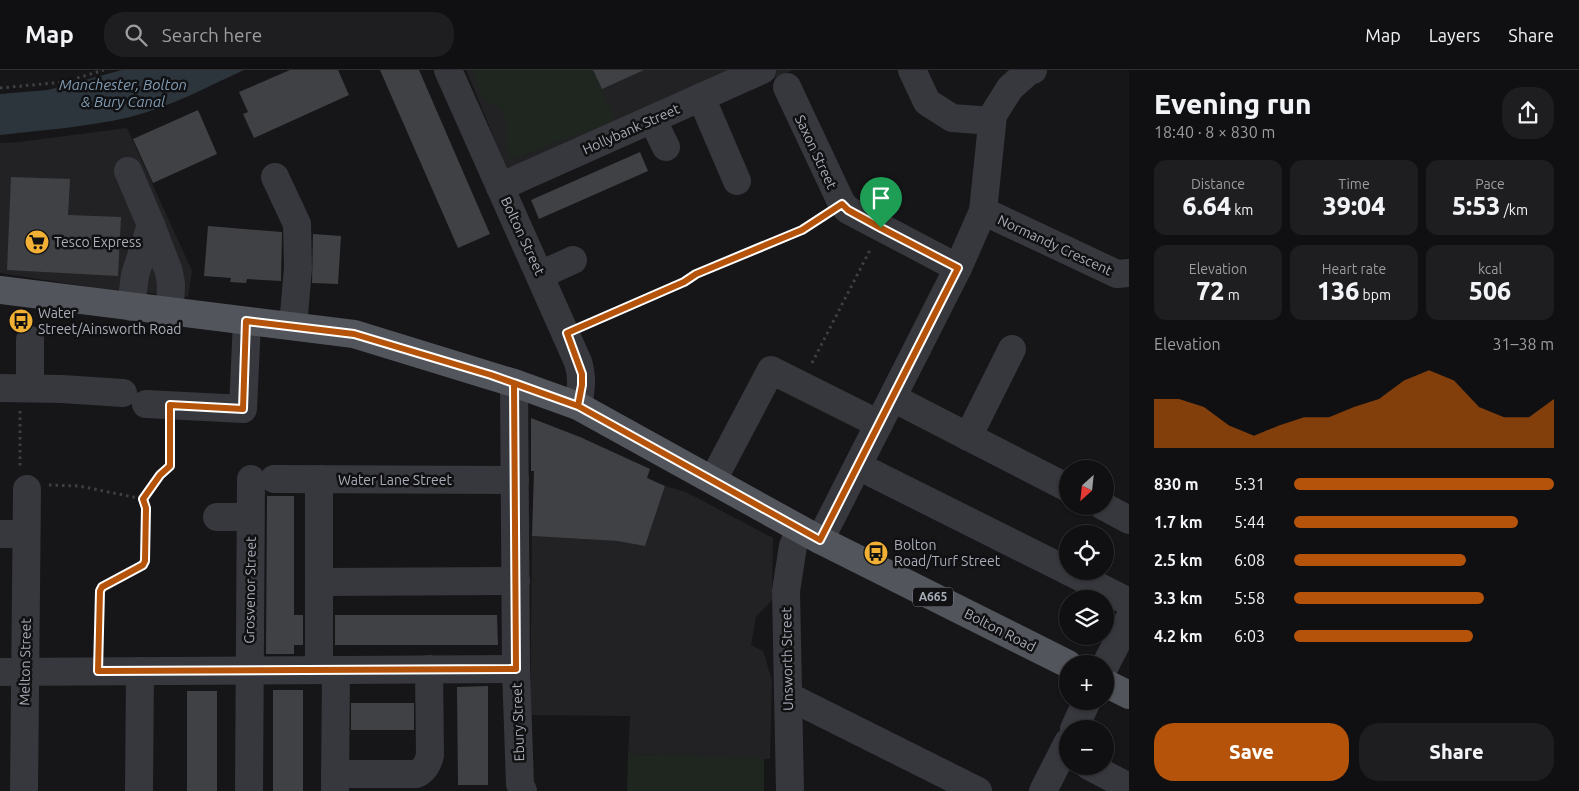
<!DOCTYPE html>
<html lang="en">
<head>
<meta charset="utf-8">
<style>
  :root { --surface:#101012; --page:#1e1e20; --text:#f1f3f6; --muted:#9c9d9f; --line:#303032; --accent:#b45309 }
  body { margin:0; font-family:Ubuntu,sans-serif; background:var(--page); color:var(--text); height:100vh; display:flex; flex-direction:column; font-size:19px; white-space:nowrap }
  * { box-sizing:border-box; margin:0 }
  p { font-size:16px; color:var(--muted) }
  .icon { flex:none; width:28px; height:28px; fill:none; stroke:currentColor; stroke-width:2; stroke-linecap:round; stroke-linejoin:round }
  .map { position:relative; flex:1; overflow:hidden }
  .drawer { display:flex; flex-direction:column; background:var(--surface); width:450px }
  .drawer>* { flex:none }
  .needle { width:32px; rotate:207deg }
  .controls { position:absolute; left:1059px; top:390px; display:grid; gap:10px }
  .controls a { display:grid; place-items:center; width:55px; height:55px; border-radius:50%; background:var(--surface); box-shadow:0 1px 4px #0004,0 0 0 1px var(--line); font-size:25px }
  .pin { position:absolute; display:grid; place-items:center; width:42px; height:42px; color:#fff; margin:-51px -21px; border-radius:50% 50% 50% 0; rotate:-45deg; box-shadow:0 0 5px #0007 }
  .pin .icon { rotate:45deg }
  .round { display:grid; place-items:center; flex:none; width:52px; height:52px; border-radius:20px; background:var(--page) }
  .head { display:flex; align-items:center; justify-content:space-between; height:85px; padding:0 25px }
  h1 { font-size:28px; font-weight:800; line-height:38px }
  .figures { display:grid; grid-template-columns:repeat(3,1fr); gap:8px; height:85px; padding:5px 25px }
  .figures div { display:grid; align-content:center; border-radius:12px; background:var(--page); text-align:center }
  .figures b { font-size:25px; font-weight:800 }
  .figures small { font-size:14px; font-weight:400 }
  .figures p { font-size:14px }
  .chart { height:140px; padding:10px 25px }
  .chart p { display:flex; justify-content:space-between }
  .chart svg { width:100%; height:90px; margin-top:5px; fill:var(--accent); opacity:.7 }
  .primary-button { display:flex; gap:10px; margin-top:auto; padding:10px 25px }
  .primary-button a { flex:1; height:58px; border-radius:20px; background:var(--accent); color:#fff; font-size:20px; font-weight:800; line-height:58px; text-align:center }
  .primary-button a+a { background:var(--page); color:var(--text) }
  ul { padding:0 25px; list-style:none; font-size:16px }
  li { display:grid; grid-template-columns:80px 60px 1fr; align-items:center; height:38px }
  li i { height:12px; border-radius:6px; background:var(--accent) }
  header { display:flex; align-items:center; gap:30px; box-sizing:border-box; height:70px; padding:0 25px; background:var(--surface); border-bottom:1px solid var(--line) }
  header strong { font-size:24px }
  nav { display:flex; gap:28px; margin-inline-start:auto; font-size:18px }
  .search { width:350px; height:45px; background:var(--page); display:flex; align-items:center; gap:12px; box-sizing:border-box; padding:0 18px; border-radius:20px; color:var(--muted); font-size:19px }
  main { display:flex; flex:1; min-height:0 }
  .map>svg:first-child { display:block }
  .built { fill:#222225 }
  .green { fill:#1e261f }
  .water { fill:#2c353c }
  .building { fill:#404145 }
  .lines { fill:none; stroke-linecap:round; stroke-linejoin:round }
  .path { stroke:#3d3f44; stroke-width:3; stroke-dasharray:2.5 4; stroke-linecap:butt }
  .minor { stroke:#37383d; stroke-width:28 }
  .major { stroke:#53555c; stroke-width:28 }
  .route-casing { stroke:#fff; stroke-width:10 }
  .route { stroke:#b45309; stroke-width:6 }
  .labels { text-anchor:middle; stroke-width:5; stroke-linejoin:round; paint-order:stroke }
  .shield { fill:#111113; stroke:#7b7e86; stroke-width:1 }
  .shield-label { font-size:12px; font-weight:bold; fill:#a8adb8 }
  .street-label { font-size:14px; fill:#a8adb8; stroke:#111113 }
  .poi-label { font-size:14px; fill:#a8adb8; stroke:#111113; text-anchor:start }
  .water-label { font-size:15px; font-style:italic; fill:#7f9bb3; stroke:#111113 }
</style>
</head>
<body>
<header>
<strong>Map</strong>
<div class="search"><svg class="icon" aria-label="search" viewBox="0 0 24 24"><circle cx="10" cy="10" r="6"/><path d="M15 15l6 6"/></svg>Search here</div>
<nav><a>Map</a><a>Layers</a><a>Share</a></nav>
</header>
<main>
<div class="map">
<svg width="1129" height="721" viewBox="0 0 1129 721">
  <rect width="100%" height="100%" fill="#161618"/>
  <g class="built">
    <path d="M 466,0 L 793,0 L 516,121 Z"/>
    <path d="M 127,58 L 192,201 L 188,227 L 97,218 L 0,203 L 0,73 L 19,72 Z"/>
    <path d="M 665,416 L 686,422 L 773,468 L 772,530 L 756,547 L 751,575 L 763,581 L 772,610 L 770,689 L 628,684 L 630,646 L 530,645 L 532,466 L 617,471 L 645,476 Z"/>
  </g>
  <g class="green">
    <path d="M 471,0 L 592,0 L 616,51 L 511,89 C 509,84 506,77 506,70 C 505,49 510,38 485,31 Z"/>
    <path d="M 628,684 L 764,688 L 764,721 L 627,721 Z"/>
  </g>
  <path class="water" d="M 122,0 L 244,0 C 207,17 170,37 130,47 C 88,57 43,60 0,65 L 0,24 L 48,20 Z"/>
  <g class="building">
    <path d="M 290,0 L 338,0 L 349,25 L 254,68 L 243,44 L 248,42 L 239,22 Z"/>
    <path d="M 380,0 L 419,0 L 490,164 L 458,178 Z"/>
    <path d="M 593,0 L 644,0 L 602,19 Z"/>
    <path d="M 198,40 L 217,84 L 153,113 L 133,69 Z"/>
    <path d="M 640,82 L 648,101 L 539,149 L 531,130 Z"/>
    <path d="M 11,107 L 70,109 L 68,145 L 121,147 L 118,206 L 7,200 Z"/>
    <path d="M 208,156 L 282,162 L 281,211 L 247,209 L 246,213 L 230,212 L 231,208 L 204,206 Z"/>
    <path d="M 313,164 L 341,166 L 338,214 L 312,213 Z"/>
    <path d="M 531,348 L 580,367 L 650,399 L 647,408 L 665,416 L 645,476 L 617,471 L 532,466 L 534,401 L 531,401 Z"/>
    <path d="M 267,426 L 294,426 L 294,545 L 303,545 L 303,575 L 294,575 L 294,584 L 266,584 Z"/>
    <path d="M 335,545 L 497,545 L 498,575 L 335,575 Z"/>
    <path d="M 488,616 L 488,715 L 458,715 L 457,617 Z"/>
    <rect x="273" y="620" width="30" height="101"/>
    <rect x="187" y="621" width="30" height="100"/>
    <rect x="351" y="633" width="63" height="27"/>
  </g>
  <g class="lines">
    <g class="path">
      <path d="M 0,18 L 64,12 L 104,0"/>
      <path d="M 588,254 L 684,212 L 696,204 L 802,160 L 822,147"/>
      <path d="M 812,293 L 871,178"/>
      <path d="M 20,341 L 20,397"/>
      <path d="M 49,415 L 79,416 L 143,429 L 160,405 L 170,396 L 170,358"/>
      <path d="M 98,578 L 100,521 L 102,517 L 143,495 L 145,491 L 146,438 L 143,429"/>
    </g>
    <g class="minor">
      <path d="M 448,0 L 578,292 C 583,308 581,320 578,336"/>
      <path d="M 912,0 L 927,32 L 952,48 L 992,51"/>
      <path d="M 787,17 L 842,134 L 848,140 L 958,198"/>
      <path d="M 701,27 L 737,111"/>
      <path d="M 652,49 L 666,77"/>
      <path d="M 128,101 L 151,155"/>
      <path d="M 275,107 L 297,154 L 298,198 L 293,256"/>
      <path d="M 500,117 L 762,0"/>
      <path d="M 983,141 L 1117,204 L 1129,203"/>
      <path d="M 540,205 L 573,190"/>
      <path d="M 131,237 L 135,205 L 151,155 L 169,202 L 171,214 L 170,241"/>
      <path d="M 30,270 L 30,318"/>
      <path d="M 514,313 L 516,599 L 520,714 L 523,721"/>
      <path d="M 0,318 L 62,319 L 123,323"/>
      <path d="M 893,328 L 1068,418"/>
      <path d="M 146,334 L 243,339 L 247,251"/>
      <path d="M 968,367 L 1012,279"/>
      <path d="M 858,396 L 1068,501"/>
      <path d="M 274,409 L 515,410"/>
      <path d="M 319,409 L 319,600"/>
      <path d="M 713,410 L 771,300 L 879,354"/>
      <path d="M 1103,436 L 1129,450"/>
      <path d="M 217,447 L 250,447"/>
      <path d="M 0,464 L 26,464"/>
      <path d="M 820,470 L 958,198 L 983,141 L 993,45 L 1010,18 L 1029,1 L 1033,0"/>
      <path d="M 1068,501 L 1129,532"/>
      <path d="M 319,512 L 516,511"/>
      <path d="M 1105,596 L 1129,549"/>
      <path d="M 0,602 L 516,599"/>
      <path d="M 788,626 L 978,721"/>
      <path d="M 1074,659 L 1087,631"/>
      <path d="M 1089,696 L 1129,717"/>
      <path d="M 335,704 L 417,704 C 425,699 428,694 430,685 L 429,599"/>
      <path d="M 24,721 L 27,419"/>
      <path d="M 139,721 L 140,601"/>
      <path d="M 249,721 L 251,409"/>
      <path d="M 335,721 L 336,600"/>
      <path d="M 790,721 L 786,521 L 793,476 L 800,459"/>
      <path d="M 1043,721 L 1068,672"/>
    </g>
    <g class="major">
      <path d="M 0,220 L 354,264 L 514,313 L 578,336 L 820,470 L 1068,594"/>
      <path d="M 1105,613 L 1129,625"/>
    </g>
  </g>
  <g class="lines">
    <defs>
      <path id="route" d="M 881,158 L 848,140 L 842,134 L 802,160 L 696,204 L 684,212 L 567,263 L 582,304 L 582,315 L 578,336 L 491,305 L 354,264 L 246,251 L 243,339 L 170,335 L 170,396 L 160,405 L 143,429 L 146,438 L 145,491 L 143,495 L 102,517 L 100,521 L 98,601 L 516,599 L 514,313 L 578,336 L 820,470 L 958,198 L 881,158"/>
    </defs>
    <use href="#route" class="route-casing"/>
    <use href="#route" class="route"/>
  </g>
  <defs>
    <symbol id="supermarket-disc" viewBox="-11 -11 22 22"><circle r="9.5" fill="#f2b134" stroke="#111113"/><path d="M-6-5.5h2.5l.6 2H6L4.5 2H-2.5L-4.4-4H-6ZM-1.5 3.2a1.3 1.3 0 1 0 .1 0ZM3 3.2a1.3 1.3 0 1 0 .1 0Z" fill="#111"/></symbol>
    <symbol id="bus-disc" viewBox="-11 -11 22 22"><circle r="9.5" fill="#f2b134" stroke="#111113"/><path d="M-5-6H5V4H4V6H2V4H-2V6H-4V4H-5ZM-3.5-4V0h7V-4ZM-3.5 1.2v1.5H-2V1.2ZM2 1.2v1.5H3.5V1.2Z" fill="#111"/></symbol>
  </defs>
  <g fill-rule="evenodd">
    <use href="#supermarket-disc" x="23" y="158" width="28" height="28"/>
    <use href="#bus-disc" x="7" y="237" width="28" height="28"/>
    <use href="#bus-disc" x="862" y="469" width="28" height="28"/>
  </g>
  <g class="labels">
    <rect class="shield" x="913" y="517.5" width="40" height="19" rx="4"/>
    <g class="shield-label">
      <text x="933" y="531">A665</text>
    </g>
    <g class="street-label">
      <text transform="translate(631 59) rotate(-24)" y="5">Hollybank Street</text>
      <text transform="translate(816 82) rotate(65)" y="5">Saxon Street</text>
      <text transform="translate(523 166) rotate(65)" y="5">Bolton Street</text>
      <text transform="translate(1055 175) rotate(25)" y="5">Normandy Crescent</text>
      <text x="395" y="415">Water Lane Street</text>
      <text transform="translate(250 520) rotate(-89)" y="5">Grosvenor Street</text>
      <text transform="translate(1000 560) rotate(27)" y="5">Bolton Road</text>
      <text transform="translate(787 589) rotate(-91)" y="5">Unsworth Street</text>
      <text transform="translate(25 592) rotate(-89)" y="5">Melton Street</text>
      <text transform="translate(518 652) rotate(-92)" y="5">Ebury Street</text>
    </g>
    <g class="poi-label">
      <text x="54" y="177">Tesco Express</text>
      <text x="38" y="248">Water<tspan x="38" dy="16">Street/Ainsworth Road</tspan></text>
      <text x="894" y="480">Bolton<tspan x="894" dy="16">Road/Turf Street</tspan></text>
    </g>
    <g class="water-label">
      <text x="123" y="20">Manchester, Bolton<tspan x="123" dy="17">&amp; Bury Canal</tspan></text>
    </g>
  </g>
</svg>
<div class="controls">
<a><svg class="needle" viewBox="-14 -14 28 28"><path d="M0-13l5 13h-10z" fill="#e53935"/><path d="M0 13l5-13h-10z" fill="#9c9d9f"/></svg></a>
<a><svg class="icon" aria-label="locate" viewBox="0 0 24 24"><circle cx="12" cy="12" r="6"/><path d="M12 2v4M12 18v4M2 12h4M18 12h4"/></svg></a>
<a><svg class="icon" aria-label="layers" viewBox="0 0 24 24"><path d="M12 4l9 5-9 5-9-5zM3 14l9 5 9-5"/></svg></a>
<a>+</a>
<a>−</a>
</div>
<div class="pin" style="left:881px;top:158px;background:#1e9e55"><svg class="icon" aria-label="arrive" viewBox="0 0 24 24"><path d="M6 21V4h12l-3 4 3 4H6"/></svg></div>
</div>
<section class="drawer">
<div class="head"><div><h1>Evening run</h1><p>18:40 · 8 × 830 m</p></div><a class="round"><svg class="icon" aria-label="share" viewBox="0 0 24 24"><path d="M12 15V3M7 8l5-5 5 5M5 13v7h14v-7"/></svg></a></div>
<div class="figures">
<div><p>Distance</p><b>6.64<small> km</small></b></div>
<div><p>Time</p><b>39:04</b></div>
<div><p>Pace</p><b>5:53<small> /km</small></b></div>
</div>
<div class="figures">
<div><p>Elevation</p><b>72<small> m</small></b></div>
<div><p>Heart rate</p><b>136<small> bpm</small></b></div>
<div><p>kcal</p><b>506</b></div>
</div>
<div class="chart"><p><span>Elevation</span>31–38 m</p>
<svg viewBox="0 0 160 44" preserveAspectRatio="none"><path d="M0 44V20L10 20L20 24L30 33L40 38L50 33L60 29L70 29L80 24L90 20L100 11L110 6L120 11L130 24L140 29L150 29L160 20V44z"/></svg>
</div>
<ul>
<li><b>830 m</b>5:31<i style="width:100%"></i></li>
<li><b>1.7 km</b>5:44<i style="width:86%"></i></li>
<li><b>2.5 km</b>6:08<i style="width:66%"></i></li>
<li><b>3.3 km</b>5:58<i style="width:73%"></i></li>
<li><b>4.2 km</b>6:03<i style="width:69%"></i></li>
</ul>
<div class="primary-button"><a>Save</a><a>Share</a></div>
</section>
</main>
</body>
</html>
